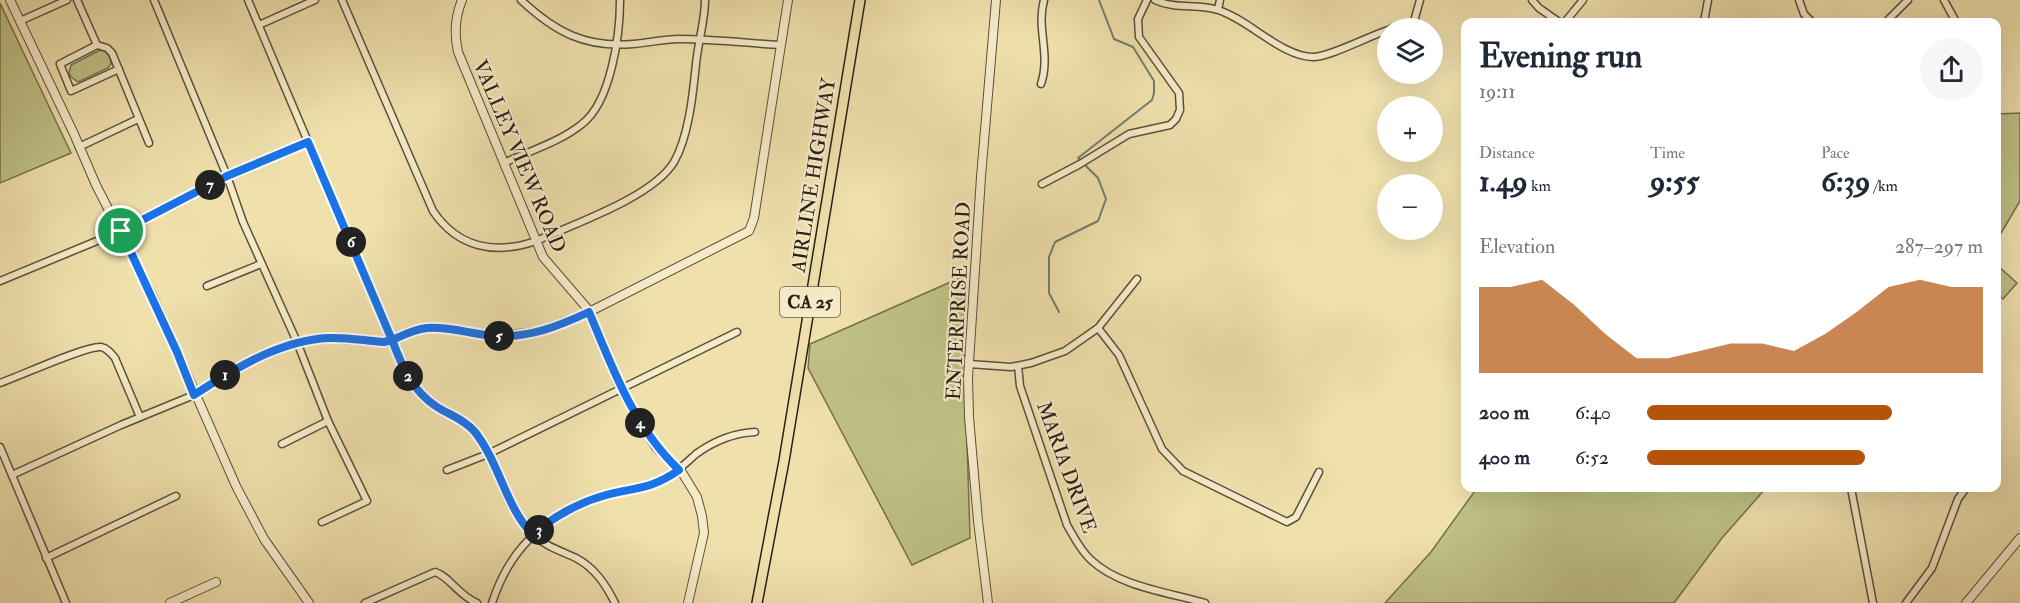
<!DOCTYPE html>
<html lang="en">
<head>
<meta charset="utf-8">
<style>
  :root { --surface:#fff; --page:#f6f6f7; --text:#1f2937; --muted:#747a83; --accent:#b45309 }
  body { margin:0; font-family:"IM FELL Double Pica",serif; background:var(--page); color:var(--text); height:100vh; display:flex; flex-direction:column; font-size:22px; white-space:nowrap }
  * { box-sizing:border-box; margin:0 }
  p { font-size:20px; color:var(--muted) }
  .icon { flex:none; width:33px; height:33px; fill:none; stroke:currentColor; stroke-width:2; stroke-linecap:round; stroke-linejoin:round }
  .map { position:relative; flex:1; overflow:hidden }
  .details { position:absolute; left:1461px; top:18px; width:540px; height:474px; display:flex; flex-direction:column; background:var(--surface); border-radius:12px; box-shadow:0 6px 24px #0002 }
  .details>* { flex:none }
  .controls { position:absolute; left:1377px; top:18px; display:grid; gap:12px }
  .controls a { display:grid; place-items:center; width:66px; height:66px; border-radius:50%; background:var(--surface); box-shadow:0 6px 24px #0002; font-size:30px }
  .pin { position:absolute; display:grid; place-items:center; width:51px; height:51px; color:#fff; margin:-26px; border:3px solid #fff; border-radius:50%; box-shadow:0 2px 6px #0007 }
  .km { position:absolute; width:30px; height:30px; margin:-15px; border-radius:50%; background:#222; color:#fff; font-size:16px; line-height:30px; text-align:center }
  .round { display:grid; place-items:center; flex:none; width:63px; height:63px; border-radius:32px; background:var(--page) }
  .overview { display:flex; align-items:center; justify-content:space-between; height:102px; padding:0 18px }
  h1 { font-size:33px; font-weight:800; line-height:45px }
  .stats { display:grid; grid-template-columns:repeat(3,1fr); gap:9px; height:102px; padding:6px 18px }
  .stats div { display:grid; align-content:center }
  .stats b { font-size:30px; font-weight:800 }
  .stats small { font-size:16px; font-weight:400 }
  .stats p { font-size:16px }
  .chart { height:168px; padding:12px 18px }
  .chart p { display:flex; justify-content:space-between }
  .chart svg { width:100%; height:108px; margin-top:6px; fill:var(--accent); opacity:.7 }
  ul { padding:0 18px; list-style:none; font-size:20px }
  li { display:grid; grid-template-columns:96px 72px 1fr; align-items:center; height:45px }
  li i { height:15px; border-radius:8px; background:var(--accent) }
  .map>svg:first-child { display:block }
  .green { fill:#bfc185; stroke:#74704e; stroke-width:1.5 }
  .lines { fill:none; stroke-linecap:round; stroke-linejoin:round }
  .stream { stroke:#6e7e72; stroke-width:2 }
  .minor-casing { stroke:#5b503c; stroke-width:9 }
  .tertiary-casing { stroke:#5b503c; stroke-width:10 }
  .primary-casing { stroke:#2a2016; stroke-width:12 }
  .minor { stroke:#f5ebc9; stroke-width:6 }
  .tertiary { stroke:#f5ebc9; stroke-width:8 }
  .primary { stroke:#efe0ac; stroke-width:9 }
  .route-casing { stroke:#fff; stroke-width:12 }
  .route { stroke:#1a73e8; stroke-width:8 }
  .labels { text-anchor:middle; stroke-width:4.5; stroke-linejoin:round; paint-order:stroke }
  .shield { fill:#f5ebc9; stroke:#675d4c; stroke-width:1.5 }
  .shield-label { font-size:18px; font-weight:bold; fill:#2a2016 }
  .street-label { font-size:20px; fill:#2a2016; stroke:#f5ebc9 }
</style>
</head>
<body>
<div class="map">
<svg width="2020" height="603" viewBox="0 0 2020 603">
  <rect width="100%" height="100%" fill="#efe0ac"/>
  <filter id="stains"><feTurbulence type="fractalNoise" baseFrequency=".00333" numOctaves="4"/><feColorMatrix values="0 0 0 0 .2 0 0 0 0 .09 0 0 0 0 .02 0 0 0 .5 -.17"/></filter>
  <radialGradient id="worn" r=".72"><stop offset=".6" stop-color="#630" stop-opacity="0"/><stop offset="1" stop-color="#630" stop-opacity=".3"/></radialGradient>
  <g class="green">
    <path d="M 0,3 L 71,153 L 0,183 Z"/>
    <path d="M 103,50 C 109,54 111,58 111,64 L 108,68 L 78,82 L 71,77 L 69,73 L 71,65 L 98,51 Z"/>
    <path d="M 2020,113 L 2020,201 L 1997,240 L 1997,114 Z"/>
    <path d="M 1997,265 L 2017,283 L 2003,299 L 1997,293 Z"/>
    <path d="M 962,277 L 970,538 L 912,565 L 808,368 L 810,344 Z"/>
    <path d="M 1477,488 L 1766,488 L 1722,538 L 1674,603 L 1385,603 L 1431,552 Z"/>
  </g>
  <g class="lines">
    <path class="stream" d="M 1059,312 L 1049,293 L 1049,257 L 1055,242 L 1098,221 L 1106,199 L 1098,178 L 1078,158 L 1152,100 L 1154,93 L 1154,81 L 1133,47 L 1114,39 L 1099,0"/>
    <defs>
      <g id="minor">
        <path d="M 77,0 L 97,45 L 107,48 L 112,53 L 149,143"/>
        <path d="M 154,0 L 227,176 L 243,222 L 297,342 L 328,421 L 367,501 L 322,522"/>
        <path d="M 248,0 L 405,371 C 413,385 421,396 434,405 C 448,415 466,419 476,434 C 499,464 503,507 532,534 C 545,546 561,551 576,558 C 595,568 606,585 615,603"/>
        <path d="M 342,0 L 433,211 C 458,248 495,255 536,241 C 574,224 653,197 674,162 C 689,136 693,93 696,64 C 698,42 705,21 705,0"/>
        <path d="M 521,0 C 555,32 585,48 633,44 C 648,43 663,39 679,39 C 712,39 747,43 780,45"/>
        <path d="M 1155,0 C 1176,10 1198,3 1218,10 C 1248,19 1282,57 1313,57 C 1330,57 1369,36 1388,30"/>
        <path d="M 1532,0 L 1539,8 L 1559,22"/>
        <path d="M 1799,0 L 1804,14 L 1812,22"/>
        <path d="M 1944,0 L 1956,22"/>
        <path d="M 1218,9 L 1220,0"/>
        <path d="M 20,21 L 67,0"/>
        <path d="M 1565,22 L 1583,0"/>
        <path d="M 1704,22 L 1708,0"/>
        <path d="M 1886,22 L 1908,0"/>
        <path d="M 259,25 L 315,0"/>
        <path d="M 1392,28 L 1413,25 L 1420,0"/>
        <path d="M 97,45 L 60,64 L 71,91 L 119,69"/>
        <path d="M 1041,84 C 1051,54 1036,29 1044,0"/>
        <path d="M 79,147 L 138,119"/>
        <path d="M 504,163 C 529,151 560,142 582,124 C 611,102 620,35 620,0"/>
        <path d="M 1042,184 L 1080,164 L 1129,134 L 1170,125 L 1176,119 L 1180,110 L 1179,93 L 1139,37 L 1138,19 L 1147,0"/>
        <path d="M 0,281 L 121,231 L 227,176 L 308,142"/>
        <path d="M 207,286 L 261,264"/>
        <path d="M 1098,328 L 1119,355 L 1162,449 L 1183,471 L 1287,522 L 1296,517 L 1319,472"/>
        <path d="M 969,364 L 1011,367 L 1031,363 L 1065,351 L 1098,328 L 1137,279"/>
        <path d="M 1018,366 L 1020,386 L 1067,525 C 1074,537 1080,550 1091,560 C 1120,587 1168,592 1205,603"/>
        <path d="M 0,383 C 18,377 87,345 101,347 C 107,348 111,353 115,358 L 140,417"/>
        <path d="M 282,444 L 328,421"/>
        <path d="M 0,447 L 66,603"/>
        <path d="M 447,470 L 488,454 L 737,332"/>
        <path d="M 12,475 L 121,425 L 194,395"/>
        <path d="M 1851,488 L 1873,603"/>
        <path d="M 46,558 L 176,496"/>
        <path d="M 365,603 L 435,572 C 449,576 459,596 477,603"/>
        <path d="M 492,603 C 507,557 533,527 577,507 C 587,503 597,497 607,495 C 624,491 644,490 660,482 C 674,475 685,464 696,454 C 714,441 733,433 755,432"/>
        <path d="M 1906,603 L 1932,568 L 1958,499 L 1966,488"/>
      </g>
      <g id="tertiary">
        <path d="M 10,0 L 74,134 L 96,185 L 153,297 L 236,486 L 264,539 L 309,603"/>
        <path d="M 462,0 C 455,17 454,34 458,52 L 543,257 L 586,307 L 621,389 L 637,418 L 656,447 L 683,474 L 697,497 L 702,516 L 704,533 L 688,603"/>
        <path d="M 194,395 L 237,367 L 297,342 L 329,338 L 384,342 L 409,332 L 428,328 L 439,328 L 495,336 L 538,332 L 589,312 L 749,231 L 754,218 L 788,0"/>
        <path d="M 170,603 L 216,582"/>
        <path d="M 988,603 L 978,521 L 969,417 L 968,378 L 981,177 L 996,0"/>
        <path d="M 1966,603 L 2020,538"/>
      </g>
      <path id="primary" d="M 757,603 L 784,461 L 860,0"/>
    </defs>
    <use href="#minor" class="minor-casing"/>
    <use href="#tertiary" class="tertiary-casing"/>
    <use href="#primary" class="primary-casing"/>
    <use href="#minor" class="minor"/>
    <use href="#tertiary" class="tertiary"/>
    <use href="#primary" class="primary"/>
  </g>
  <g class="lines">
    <defs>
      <path id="route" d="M 121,231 L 177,352 L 194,395 C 234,369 280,340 329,338 C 347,337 366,341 384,342 L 392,340 C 402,366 412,391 437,407 C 450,415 465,420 475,432 C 500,464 505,506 533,535 C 552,517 580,502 606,495 C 637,487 650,490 679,470 C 633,426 613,369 589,312 C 559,326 529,338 496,336 C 473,335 450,326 427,328 C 415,329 403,335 392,340 L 308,142 L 227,176 L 121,231"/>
    </defs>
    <use href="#route" class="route-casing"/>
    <use href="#route" class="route"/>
  </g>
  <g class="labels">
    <rect class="shield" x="780" y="287" width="60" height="30" rx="4.5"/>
    <g class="shield-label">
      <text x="810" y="308">CA 25</text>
    </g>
    <g class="street-label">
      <text transform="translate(520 156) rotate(67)" y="7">VALLEY VIEW ROAD</text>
      <text transform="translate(813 175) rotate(-81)" y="7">AIRLINE HIGHWAY</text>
      <text transform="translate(958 301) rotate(-87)" y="7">ENTERPRISE ROAD</text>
      <text transform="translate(1067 467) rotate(70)" y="7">MARIA DRIVE</text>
    </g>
  </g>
  <rect width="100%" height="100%" filter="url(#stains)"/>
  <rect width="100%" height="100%" fill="url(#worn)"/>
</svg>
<div class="controls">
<a><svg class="icon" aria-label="layers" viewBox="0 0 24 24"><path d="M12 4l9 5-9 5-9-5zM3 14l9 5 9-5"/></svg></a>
<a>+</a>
<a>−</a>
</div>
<div class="pin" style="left:121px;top:231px;background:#1e9e55"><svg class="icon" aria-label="arrive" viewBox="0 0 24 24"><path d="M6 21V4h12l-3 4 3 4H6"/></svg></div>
<b class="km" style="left:225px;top:375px">1</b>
<b class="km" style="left:408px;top:376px">2</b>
<b class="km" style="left:539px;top:530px">3</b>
<b class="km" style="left:640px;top:423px">4</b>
<b class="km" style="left:499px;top:336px">5</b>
<b class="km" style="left:351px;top:242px">6</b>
<b class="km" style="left:210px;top:185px">7</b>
<section class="details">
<div class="overview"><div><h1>Evening run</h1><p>19:11</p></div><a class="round"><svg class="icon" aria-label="share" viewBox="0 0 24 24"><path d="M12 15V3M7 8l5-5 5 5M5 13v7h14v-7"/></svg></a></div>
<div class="stats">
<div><p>Distance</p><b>1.49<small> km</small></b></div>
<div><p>Time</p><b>9:55</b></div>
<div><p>Pace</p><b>6:39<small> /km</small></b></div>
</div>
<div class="chart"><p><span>Elevation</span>287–297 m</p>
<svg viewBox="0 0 160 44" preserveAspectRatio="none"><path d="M0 44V9L10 9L20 6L30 16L40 28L50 38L60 38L70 35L80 32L90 32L100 35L110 28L120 19L130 9L140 6L150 9L160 9V44z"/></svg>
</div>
<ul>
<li><b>200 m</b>6:40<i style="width:73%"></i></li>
<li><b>400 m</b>6:52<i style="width:65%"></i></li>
</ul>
</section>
</div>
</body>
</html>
